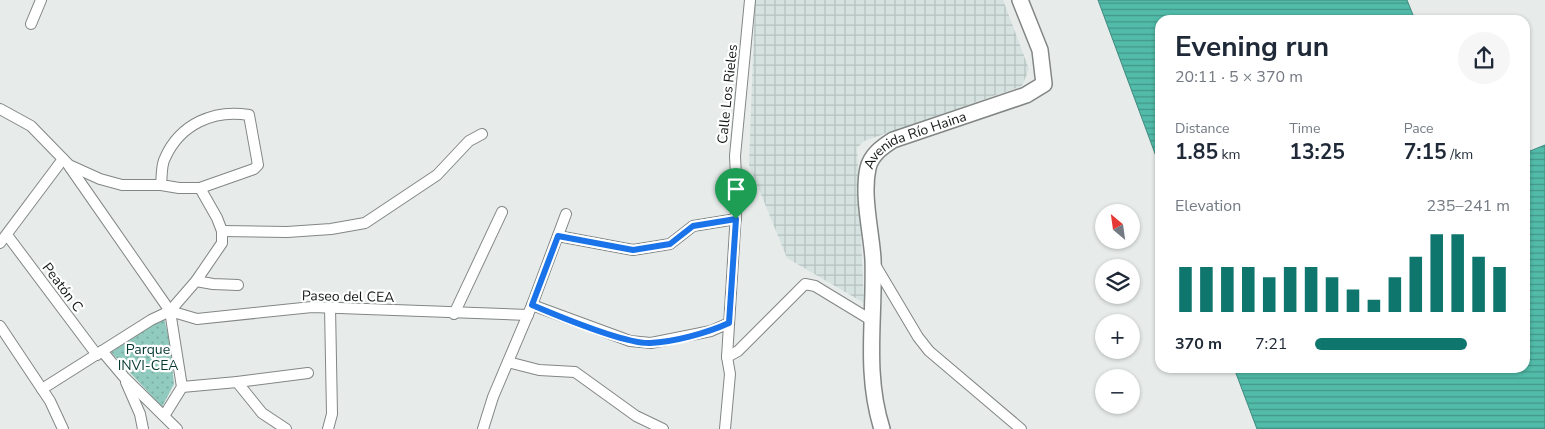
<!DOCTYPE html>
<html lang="en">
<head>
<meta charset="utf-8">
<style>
  :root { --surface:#fff; --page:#f6f6f7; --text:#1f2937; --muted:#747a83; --accent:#0f766e }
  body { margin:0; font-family:"Nunito Sans",sans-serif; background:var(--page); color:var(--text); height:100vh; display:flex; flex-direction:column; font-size:19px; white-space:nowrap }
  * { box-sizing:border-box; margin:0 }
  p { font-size:16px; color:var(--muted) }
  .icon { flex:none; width:28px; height:28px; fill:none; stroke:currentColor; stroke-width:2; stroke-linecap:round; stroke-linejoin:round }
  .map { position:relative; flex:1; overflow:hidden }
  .panel { position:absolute; left:1155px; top:15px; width:375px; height:358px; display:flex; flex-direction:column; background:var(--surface); border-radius:15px; box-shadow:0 1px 4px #0004 }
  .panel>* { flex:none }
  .needle { width:32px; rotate:331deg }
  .buttons { position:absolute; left:1095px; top:204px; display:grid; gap:10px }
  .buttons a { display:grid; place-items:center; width:45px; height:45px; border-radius:50%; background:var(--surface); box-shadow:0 1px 4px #0004; font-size:25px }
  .pin { position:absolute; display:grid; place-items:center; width:42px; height:42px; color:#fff; margin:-51px -21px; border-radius:50% 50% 50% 0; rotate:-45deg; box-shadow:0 0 5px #0007 }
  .pin .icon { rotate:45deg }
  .round { display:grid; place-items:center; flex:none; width:52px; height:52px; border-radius:26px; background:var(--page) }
  .head { display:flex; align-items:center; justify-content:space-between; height:85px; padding:0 20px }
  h1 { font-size:28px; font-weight:700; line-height:38px }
  .stats { display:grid; grid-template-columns:repeat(3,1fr); gap:8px; height:85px; padding:5px 20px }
  .stats div { display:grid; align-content:center }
  .stats b { font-size:21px; font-weight:700 }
  .stats small { font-size:14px; font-weight:400 }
  .stats p { font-size:14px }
  .chart { height:140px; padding:10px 20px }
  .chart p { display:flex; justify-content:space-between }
  .chart svg { width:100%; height:90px; margin-top:5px; stroke:var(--accent); stroke-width:6 }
  ul { padding:0 20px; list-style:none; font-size:16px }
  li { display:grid; grid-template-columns:80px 60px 1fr; align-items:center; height:38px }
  li i { height:12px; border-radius:6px; background:var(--accent) }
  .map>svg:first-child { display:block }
  .industrial { fill:url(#industrial-grid) }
  .grass { fill:url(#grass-dots) }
  .water { fill:url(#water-rules); stroke:#408a7e }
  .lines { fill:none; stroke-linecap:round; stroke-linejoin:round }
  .street-casing { stroke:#828685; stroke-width:12 }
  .secondary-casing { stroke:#828685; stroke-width:18 }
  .street { stroke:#fff; stroke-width:10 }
  .secondary { stroke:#fff; stroke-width:15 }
  .route-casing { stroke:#fff; stroke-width:10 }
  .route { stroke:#1a73e8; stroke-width:6 }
  .labels { text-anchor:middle; stroke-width:4.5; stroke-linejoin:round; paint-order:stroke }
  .street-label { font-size:14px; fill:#161818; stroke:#fff }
  .park-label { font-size:14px; fill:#073a32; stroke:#fff }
</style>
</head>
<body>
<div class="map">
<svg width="1545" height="429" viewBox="0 0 1545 429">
  <defs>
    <pattern id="industrial-grid" width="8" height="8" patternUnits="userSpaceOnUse" patternTransform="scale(1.25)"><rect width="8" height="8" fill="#d5e2df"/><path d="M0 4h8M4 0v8" fill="none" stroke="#b6c1bf"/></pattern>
    <pattern id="grass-dots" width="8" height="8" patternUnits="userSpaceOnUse" patternTransform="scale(1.25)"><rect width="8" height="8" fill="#91cabe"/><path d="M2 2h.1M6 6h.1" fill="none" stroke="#7cada3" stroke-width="1.8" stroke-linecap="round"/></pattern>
    <pattern id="water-rules" width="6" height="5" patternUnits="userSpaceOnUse" patternTransform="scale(1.25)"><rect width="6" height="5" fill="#52bba9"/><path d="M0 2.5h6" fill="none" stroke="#439789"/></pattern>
  </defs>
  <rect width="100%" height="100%" fill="#e7eceb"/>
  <path class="industrial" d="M 755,0 L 1003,0 L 1029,69 L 1022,86 L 864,141 L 857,148 L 864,303 L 787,258 L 749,165 Z"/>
  <path class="grass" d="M 164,318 L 169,339 L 174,384 L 162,407 L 111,352 Z"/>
  <g class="water">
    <path d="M 1098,0 L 1407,0 L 1415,20 L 1160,20 L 1160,167 Z"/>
    <path d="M 1545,145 L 1545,429 L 1257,429 L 1234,368 L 1525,368 L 1525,153 Z"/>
  </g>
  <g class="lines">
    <defs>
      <g id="street">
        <path d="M 31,24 L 41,0"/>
        <path d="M 0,109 L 31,126 L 69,165 L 100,179 L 122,185 L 161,185 L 179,188 L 200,188 L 254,169 L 258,165 L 249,115 C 214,109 180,124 165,158 C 161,165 162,177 161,185"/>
        <path d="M 69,166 L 170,311 L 182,387 L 164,416"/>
        <path d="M 222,231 L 287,232 L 331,229 L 365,223 L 437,175 L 469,141 L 482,134"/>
        <path d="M 7,235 L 97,355"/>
        <path d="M 558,236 L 633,250 L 670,244 L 693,226 L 736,219"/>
        <path d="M 0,243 L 63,159"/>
        <path d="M 874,263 L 918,337 L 929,351 L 1021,429"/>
        <path d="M 196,281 L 213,284 L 238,285"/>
        <path d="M 532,305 L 630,341 L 651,343 L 711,331 L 729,323"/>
        <path d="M 170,311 L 197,319 L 312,307 L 528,315"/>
        <path d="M 454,314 L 502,212"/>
        <path d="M 0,326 L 50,401 L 63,429"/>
        <path d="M 102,351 L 124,377 L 177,429"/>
        <path d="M 727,357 L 738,351 L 805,284 L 815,286 L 871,320"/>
        <path d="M 508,362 L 539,370 L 575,372 L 636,416 L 663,429"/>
        <path d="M 126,382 L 140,414 L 143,429"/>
        <path d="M 237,382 L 262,413 L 286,429"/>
        <path d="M 182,387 L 237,382 L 308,373"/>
        <path d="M 42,389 L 151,320 L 170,311 L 196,281 L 222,243 L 222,231 L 217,218 L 200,188"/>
        <path d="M 328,429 L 332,414 L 330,307"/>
        <path d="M 483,429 L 493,397 L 532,305 L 566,214"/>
        <path d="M 725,429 L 730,374 L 727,357 L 737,197 L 735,156 L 750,0"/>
      </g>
      <g id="secondary">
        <path id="s1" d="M 882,429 C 864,372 875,318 873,259 C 871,230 862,196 868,168 C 871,155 882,147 893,140 L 1026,95 L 1044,84 L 1040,50 L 1020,0"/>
      </g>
    </defs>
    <use href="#street" class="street-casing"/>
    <use href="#secondary" class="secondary-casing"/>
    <use href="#street" class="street"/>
    <use href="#secondary" class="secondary"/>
  </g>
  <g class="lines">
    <defs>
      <path id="route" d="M 736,219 L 729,323 C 707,333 674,342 650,343 C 625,344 558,316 532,305 L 558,236 L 633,250 L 670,244 L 693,226 Z"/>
    </defs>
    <use href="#route" class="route-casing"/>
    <use href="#route" class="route"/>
  </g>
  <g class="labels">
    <g class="street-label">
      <text transform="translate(727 94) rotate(-84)" y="5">Calle Los Rieles</text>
      <text dy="5" stroke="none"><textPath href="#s1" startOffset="320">Avenida Río Haina</textPath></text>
      <text transform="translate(63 287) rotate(53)" y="5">Peatón C</text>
      <text transform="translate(348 296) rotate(1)" y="5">Paseo del CEA</text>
    </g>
    <g class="park-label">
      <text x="148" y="354">Parque<tspan x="148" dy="16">INVI-CEA</tspan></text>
    </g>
  </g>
</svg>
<div class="buttons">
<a><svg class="needle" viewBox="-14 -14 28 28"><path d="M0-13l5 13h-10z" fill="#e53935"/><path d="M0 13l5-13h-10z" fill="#747a83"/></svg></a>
<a><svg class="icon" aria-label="layers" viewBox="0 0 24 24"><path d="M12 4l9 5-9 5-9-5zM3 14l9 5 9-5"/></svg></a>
<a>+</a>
<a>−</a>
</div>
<div class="pin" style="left:736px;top:219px;background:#1e9e55"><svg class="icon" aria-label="arrive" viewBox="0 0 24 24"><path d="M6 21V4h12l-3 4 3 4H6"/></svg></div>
<section class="panel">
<div class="head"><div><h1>Evening run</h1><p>20:11 · 5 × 370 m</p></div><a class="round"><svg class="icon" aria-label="share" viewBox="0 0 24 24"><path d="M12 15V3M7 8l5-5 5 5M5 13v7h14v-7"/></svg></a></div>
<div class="stats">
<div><p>Distance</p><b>1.85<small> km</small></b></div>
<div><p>Time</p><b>13:25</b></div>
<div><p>Pace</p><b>7:15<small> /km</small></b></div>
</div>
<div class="chart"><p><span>Elevation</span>235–241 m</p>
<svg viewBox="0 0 160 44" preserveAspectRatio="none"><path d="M5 44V22M15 44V22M25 44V22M35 44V22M45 44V27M55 44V22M65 44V22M75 44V27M85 44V33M95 44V38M105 44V27M115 44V17M125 44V6M135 44V6M145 44V17M155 44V22"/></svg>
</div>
<ul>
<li><b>370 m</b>7:21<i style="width:78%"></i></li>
</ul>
</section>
</div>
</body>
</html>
